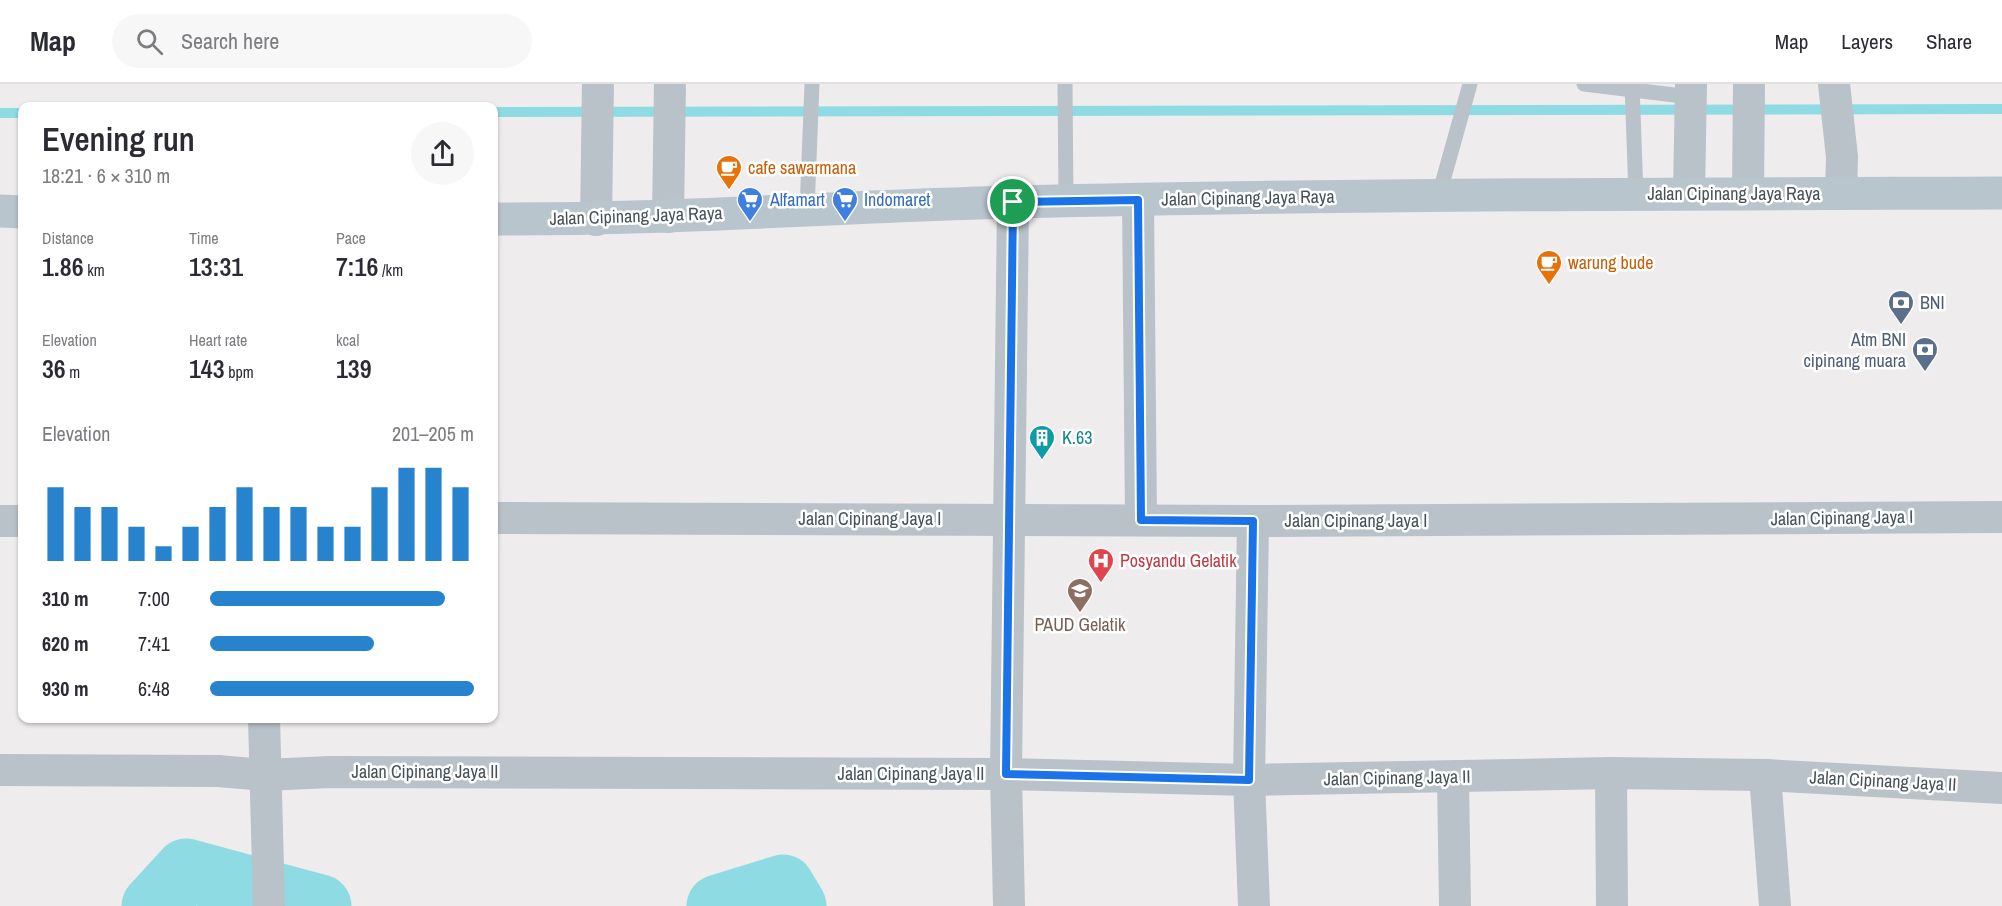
<!DOCTYPE html>
<html lang="en">
<head>
<meta charset="utf-8">
<style>
  :root { --surface:#fff; --page:#f7f7f7; --text:#2b2b33; --muted:#7c7c81; --line:#e1e1e2; --accent:#2883ce }
  body { margin:0; font-family:"Archivo Narrow",sans-serif; background:var(--page); color:var(--text); height:100vh; display:flex; flex-direction:column; font-size:22px; white-space:nowrap }
  * { box-sizing:border-box; margin:0 }
  p { font-size:20px; color:var(--muted) }
  .icon { flex:none; width:33px; height:33px; fill:none; stroke:currentColor; stroke-width:2; stroke-linecap:round; stroke-linejoin:round }
  .map { position:relative; flex:1; overflow:hidden }
  .details { position:absolute; left:18px; top:18px; width:480px; height:621px; display:flex; flex-direction:column; background:var(--surface); border-radius:12px; box-shadow:0 2px 4px #0004 }
  .details>* { flex:none }
  .pin { position:absolute; display:grid; place-items:center; width:51px; height:51px; color:#fff; margin:-26px; border:3px solid #fff; border-radius:50%; box-shadow:0 2px 6px #0007 }
  .round { display:grid; place-items:center; flex:none; width:63px; height:63px; border-radius:32px; background:var(--page) }
  .headline { display:flex; align-items:center; justify-content:space-between; height:102px; padding:0 24px }
  h1 { font-size:33px; font-weight:600; line-height:45px }
  .metrics { display:grid; grid-template-columns:repeat(3,1fr); gap:9px; height:102px; padding:6px 24px }
  .metrics div { display:grid; align-content:center }
  .metrics b { font-size:26px; font-weight:600 }
  .metrics small { font-size:16px; font-weight:400 }
  .metrics p { font-size:16px }
  .chart { height:168px; padding:12px 24px }
  .chart p { display:flex; justify-content:space-between }
  .chart svg { width:100%; height:108px; margin-top:6px; stroke:var(--accent); stroke-width:6 }
  ul { padding:0 24px; list-style:none; font-size:20px }
  li { display:grid; grid-template-columns:96px 72px 1fr; align-items:center; height:45px }
  li i { height:15px; border-radius:8px; background:var(--accent) }
  header { display:flex; align-items:center; gap:36px; box-sizing:border-box; height:84px; padding:0 30px; background:var(--surface); border-bottom:2px solid var(--line) }
  header strong { font-size:28px }
  nav { display:flex; gap:33px; margin-inline-start:auto; font-size:21px }
  .search { width:420px; height:54px; background:var(--page); display:flex; align-items:center; gap:15px; box-sizing:border-box; padding:0 21px; border-radius:33px; color:var(--muted); font-size:22px }
  .map>svg:first-child { display:block }
  .lines { fill:none; stroke-linecap:round; stroke-linejoin:round }
  .stream { stroke:#8edbe3; stroke-width:10 }
  .river { stroke:#8edbe3; stroke-width:63 }
  .lane { stroke:#b9c2c8; stroke-width:15 }
  .street { stroke:#b9c2c8; stroke-width:32 }
  .secondary { stroke:#b9c5cd; stroke-width:33 }
  .route-casing { stroke:#fff; stroke-width:12 }
  .route { stroke:#1a73e8; stroke-width:8 }
  .labels { text-anchor:middle; stroke-width:5; stroke-linejoin:round; paint-order:stroke }
  .food-label { font-size:18px; fill:#c56008; stroke:#fff; text-anchor:start }
  .street-label { font-size:18px; fill:#465258; stroke:#fff }
  .shop-label { font-size:18px; fill:#366cbe; stroke:#fff; text-anchor:start }
  .service-label { font-size:18px; fill:#4e5e75; stroke:#fff; text-anchor:start }
  .culture-label { font-size:18px; fill:#0d838f; stroke:#fff; text-anchor:start }
  .health-label { font-size:18px; fill:#be3a42; stroke:#fff; text-anchor:start }
  .education-label { font-size:18px; fill:#785e54; stroke:#fff }
</style>
</head>
<body>
<header>
<strong>Map</strong>
<div class="search"><svg class="icon" aria-label="search" viewBox="0 0 24 24"><circle cx="10" cy="10" r="6"/><path d="M15 15l6 6"/></svg>Search here</div>
<nav><a>Map</a><a>Layers</a><a>Share</a></nav>
</header>
<div class="map">
<svg width="2002" height="822" viewBox="0 0 2002 822">
  <rect width="100%" height="100%" fill="#efeced"/>
  <g class="lines">
    <g class="stream">
      <path d="M 494,28 L 2002,25"/>
      <path d="M 0,29 L 22,29"/>
    </g>
    <g class="river">
      <path d="M 153,822 L 186,786 L 320,822"/>
      <path d="M 718,822 L 783,802 L 795,822"/>
    </g>
    <g class="lane">
      <path d="M 1065,0 L 1066,117"/>
      <path d="M 1584,0 L 1691,13"/>
      <path d="M 1632,0 L 1636,111"/>
      <path d="M 1439,111 L 1470,0"/>
      <path d="M 807,126 L 812,0"/>
    </g>
    <g class="street">
      <path d="M 1834,0 L 1842,73 L 1841,110"/>
      <path d="M 1689,109 L 1691,0"/>
      <path d="M 1748,109 L 1749,0"/>
      <path d="M 1138,116 L 1141,436"/>
      <path d="M 668,133 L 670,0"/>
      <path d="M 596,136 L 598,0"/>
      <path d="M 494,434 L 1253,437 L 2002,433"/>
      <path d="M 0,437 L 22,437"/>
      <path d="M 1253,437 L 1249,696 L 1254,822"/>
      <path d="M 264,634 L 269,822"/>
      <path d="M 0,686 L 218,687 L 265,691 L 330,688 L 1006,690 L 1249,696 L 1611,689 L 1765,691 L 2002,704"/>
      <path d="M 1611,689 L 1612,822"/>
      <path d="M 1765,691 L 1775,822"/>
      <path d="M 1453,693 L 1455,822"/>
      <path d="M 1009,822 L 1006,690 L 1013,118"/>
    </g>
    <g class="secondary">
      <path d="M 0,127 L 22,128"/>
      <path d="M 494,135 C 668,136 842,122 1016,118 C 1345,110 1673,110 2002,109"/>
    </g>
  </g>
  <g class="lines">
    <defs>
      <path id="route" d="M 1138,116 L 1141,436 L 1253,437 L 1249,696 L 1006,690 L 1013,118 Z"/>
    </defs>
    <use href="#route" class="route-casing"/>
    <use href="#route" class="route"/>
  </g>
  <defs>
    <symbol id="cafe-pin" viewBox="-11 -11 22 30"><path d="M0 17L-7.5 6A9.5 9.5 0 1 1 7.5 6Z" fill="#e8710a" stroke="#fff"/><path d="M-5.5-4.5H6V0H3Q3 3.5 0 3.5H-2.5Q-5.5 3.5-5.5 0ZM3-3.2v2h1.7v-2ZM-6 4.5H4V6H-6Z" fill="#fff"/></symbol>
    <symbol id="supermarket-pin" viewBox="-11 -11 22 30"><path d="M0 17L-7.5 6A9.5 9.5 0 1 1 7.5 6Z" fill="#3f7fe0" stroke="#fff"/><path d="M-6-5.5h2.5l.6 2H6L4.5 2H-2.5L-4.4-4H-6ZM-1.5 3.2a1.3 1.3 0 1 0 .1 0ZM3 3.2a1.3 1.3 0 1 0 .1 0Z" fill="#fff"/></symbol>
    <symbol id="bank-pin" viewBox="-11 -11 22 30"><path d="M0 17L-7.5 6A9.5 9.5 0 1 1 7.5 6Z" fill="#5c6f8a" stroke="#fff"/><path d="M-6-4H6V4H-6ZM0-2.3a2.3 2.3 0 1 0 0 4.6a2.3 2.3 0 1 0 0-4.6Z" fill="#fff"/></symbol>
    <symbol id="building-pin" viewBox="-11 -11 22 30"><path d="M0 17L-7.5 6A9.5 9.5 0 1 1 7.5 6Z" fill="#0f9aa8" stroke="#fff"/><path d="M-4-6H4V6H1V3H-1V6H-4ZM-2.5-4.3h1.7v1.8h-1.7ZM.8-4.3h1.7v1.8H.8ZM-2.5-1h1.7V.8h-1.7ZM.8-1h1.7V.8H.8Z" fill="#fff"/></symbol>
    <symbol id="hospital-pin" viewBox="-11 -11 22 30"><path d="M0 17L-7.5 6A9.5 9.5 0 1 1 7.5 6Z" fill="#e0444e" stroke="#fff"/><path d="M-5-5h3v3.5h4V-5h3V5h-3V1.5h-4V5h-3Z" fill="#fff"/></symbol>
    <symbol id="school-pin" viewBox="-11 -11 22 30"><path d="M0 17L-7.5 6A9.5 9.5 0 1 1 7.5 6Z" fill="#8d6e63" stroke="#fff"/><path d="M0-5L7-2L0 1L-7-2ZM-4 1L0 2.5L4 1V4Q0 6-4 4Z" fill="#fff"/></symbol>
  </defs>
  <g fill-rule="evenodd">
    <use href="#cafe-pin" x="714" y="69" width="30" height="40"/>
    <use href="#supermarket-pin" x="735" y="101" width="30" height="40"/>
    <use href="#supermarket-pin" x="830" y="101" width="30" height="40"/>
    <use href="#cafe-pin" x="1534" y="164" width="30" height="40"/>
    <use href="#bank-pin" x="1886" y="204" width="30" height="40"/>
    <use href="#bank-pin" x="1910" y="251" width="30" height="40"/>
    <use href="#building-pin" x="1027" y="339" width="30" height="40"/>
    <use href="#hospital-pin" x="1086" y="462" width="30" height="40"/>
    <use href="#school-pin" x="1065" y="492" width="30" height="40"/>
  </g>
  <g class="labels">
    <g class="food-label">
      <text x="748" y="90">cafe sawarmana</text>
      <text x="1568" y="185">warung bude</text>
    </g>
    <g class="street-label">
      <text x="1734" y="116">Jalan Cipinang Jaya Raya</text>
      <text transform="translate(1248 114) rotate(-1)" y="6">Jalan Cipinang Jaya Raya</text>
      <text transform="translate(636 132) rotate(-2)" y="6">Jalan Cipinang Jaya Raya</text>
      <text transform="translate(1842 434) rotate(-1)" y="6">Jalan Cipinang Jaya I</text>
      <text x="870" y="441">Jalan Cipinang Jaya I</text>
      <text x="1356" y="443">Jalan Cipinang Jaya I</text>
      <text x="425" y="694">Jalan Cipinang Jaya II</text>
      <text x="911" y="696">Jalan Cipinang Jaya II</text>
      <text transform="translate(1397 694) rotate(-1)" y="6">Jalan Cipinang Jaya II</text>
      <text transform="translate(1883 697) rotate(3)" y="6">Jalan Cipinang Jaya II</text>
    </g>
    <g class="shop-label">
      <text x="770" y="122">Alfamart</text>
      <text x="864" y="122">Indomaret</text>
    </g>
    <g class="service-label">
      <text x="1920" y="225">BNI</text>
      <text x="1906" y="262" text-anchor="end">Atm BNI<tspan x="1906" dy="21">cipinang muara</tspan></text>
    </g>
    <g class="culture-label">
      <text x="1062" y="360">K.63</text>
    </g>
    <g class="health-label">
      <text x="1120" y="483">Posyandu Gelatik</text>
    </g>
    <g class="education-label">
      <text x="1080" y="547">PAUD Gelatik</text>
    </g>
  </g>
</svg>
<div class="pin" style="left:1013px;top:118px;background:#1e9e55"><svg class="icon" aria-label="arrive" viewBox="0 0 24 24"><path d="M6 21V4h12l-3 4 3 4H6"/></svg></div>
<section class="details">
<div class="headline"><div><h1>Evening run</h1><p>18:21 · 6 × 310 m</p></div><a class="round"><svg class="icon" aria-label="share" viewBox="0 0 24 24"><path d="M12 15V3M7 8l5-5 5 5M5 13v7h14v-7"/></svg></a></div>
<div class="metrics">
<div><p>Distance</p><b>1.86<small> km</small></b></div>
<div><p>Time</p><b>13:31</b></div>
<div><p>Pace</p><b>7:16<small> /km</small></b></div>
</div>
<div class="metrics">
<div><p>Elevation</p><b>36<small> m</small></b></div>
<div><p>Heart rate</p><b>143<small> bpm</small></b></div>
<div><p>kcal</p><b>139</b></div>
</div>
<div class="chart"><p><span>Elevation</span>201–205 m</p>
<svg viewBox="0 0 160 44" preserveAspectRatio="none"><path d="M5 44V14M15 44V22M25 44V22M35 44V30M45 44V38M55 44V30M65 44V22M75 44V14M85 44V22M95 44V22M105 44V30M115 44V30M125 44V14M135 44V6M145 44V6M155 44V14"/></svg>
</div>
<ul>
<li><b>310 m</b>7:00<i style="width:89%"></i></li>
<li><b>620 m</b>7:41<i style="width:62%"></i></li>
<li><b>930 m</b>6:48<i style="width:100%"></i></li>
</ul>
</section>
</div>
</body>
</html>
